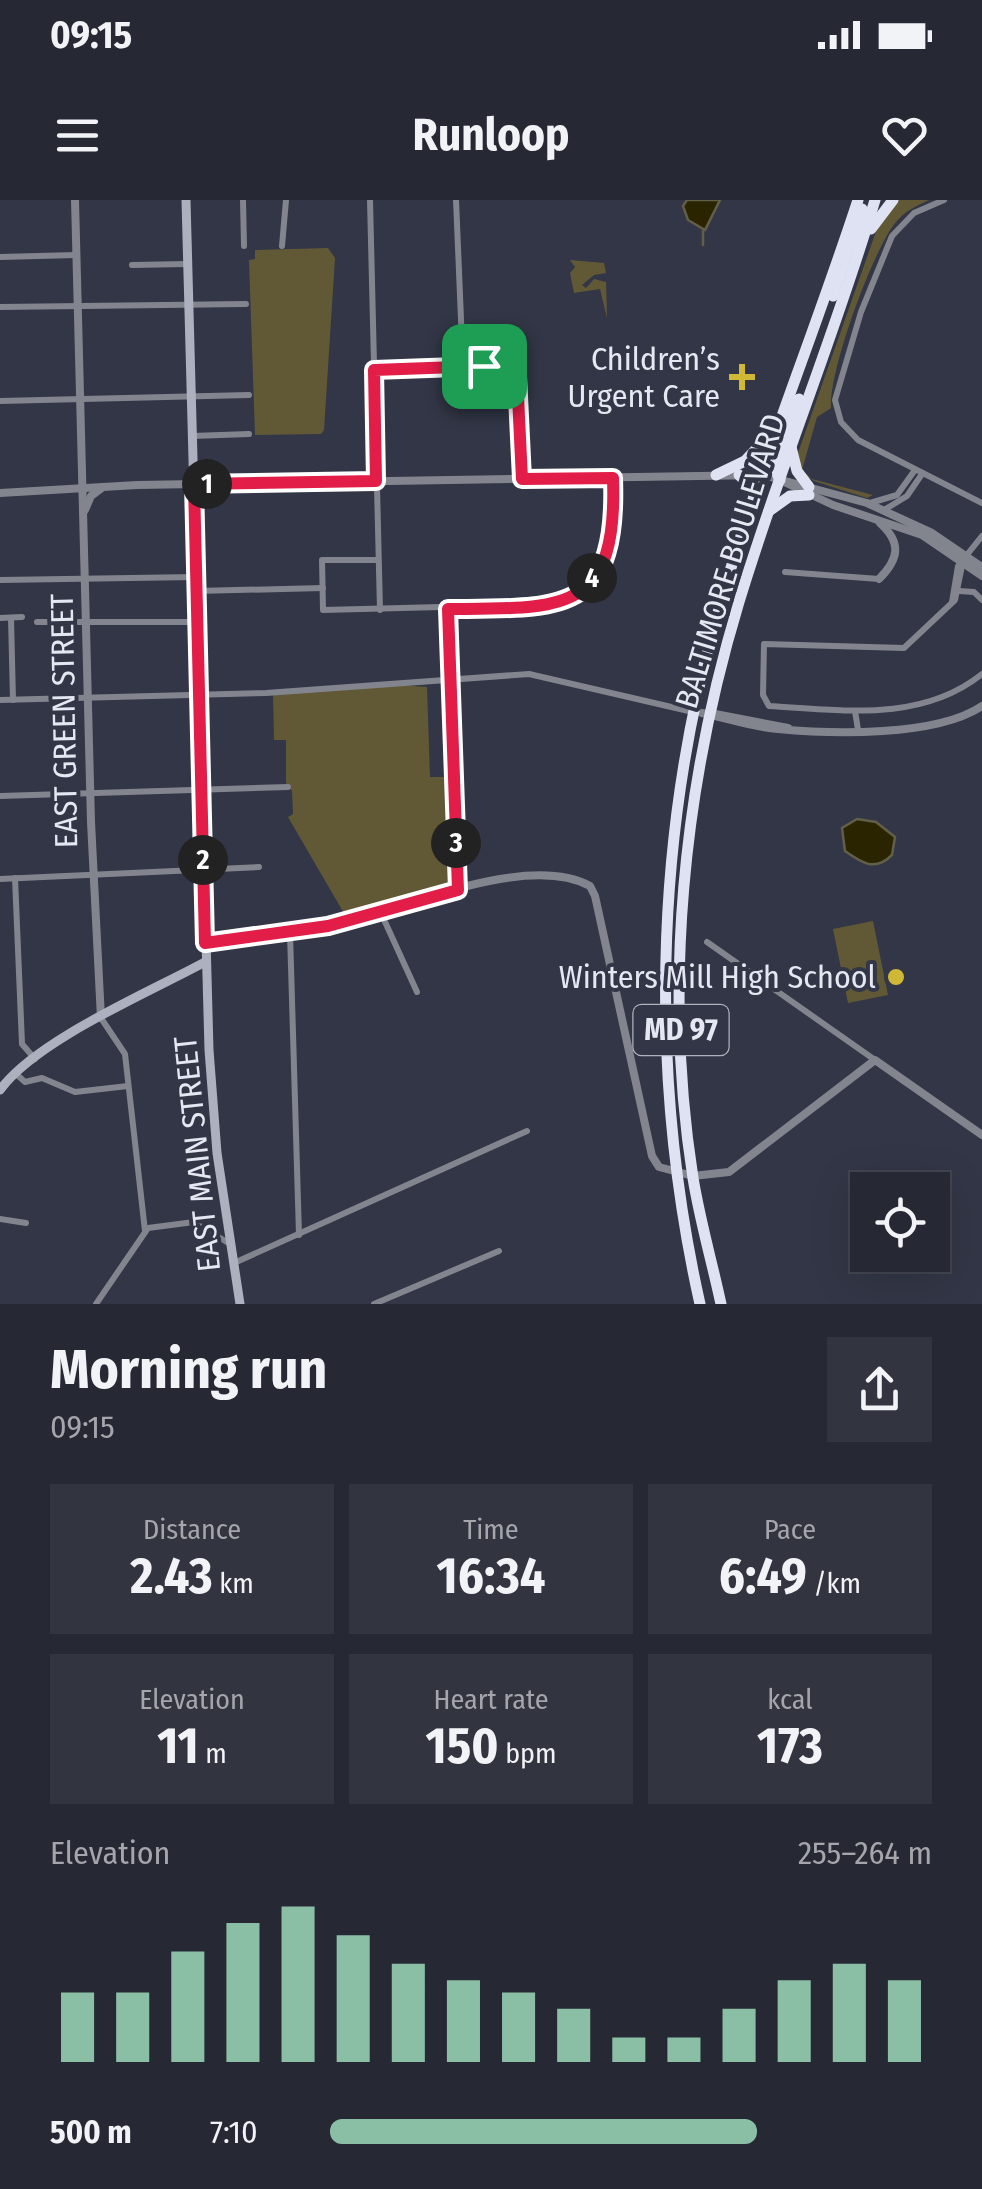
<!DOCTYPE html>
<html lang="en">
<head>
<meta charset="utf-8">
<style>
  :root { --surface:#262834; --page:#323440; --text:#f1f3f6; --muted:#a4a6ac; --line:#42444f; --accent:#8abfa5 }
  body { margin:0; font-family:"Fira Sans Condensed",sans-serif; background:var(--page); color:var(--text); height:100vh; display:flex; flex-direction:column; font-size:38px; white-space:nowrap }
  * { box-sizing:border-box; margin:0 }
  p { font-size:32px; color:var(--muted) }
  .icon { flex:none; width:55px; height:55px; fill:none; stroke:currentColor; stroke-width:2; stroke-linecap:round; stroke-linejoin:round }
  .map { position:relative; height:1104px; overflow:hidden }
  .panel { display:flex; flex-direction:column; background:var(--surface); flex:1 }
  .panel>* { flex:none }
  .controls { position:absolute; left:850px; top:972px; display:grid; gap:20px }
  .controls a { display:grid; place-items:center; width:100px; height:100px; border-radius:0px; background:var(--surface); box-shadow:0 10px 40px #0002,0 0 0 2px var(--line); font-size:50px }
  .pin { position:absolute; display:grid; place-items:center; width:85px; height:85px; color:#fff; margin:-42px; border-radius:20px; box-shadow:0 5px 15px #0006 }
  .km { position:absolute; width:50px; height:50px; margin:-25px; border-radius:50%; background:#222; color:#fff; font-size:28px; line-height:50px; text-align:center }
  .round { display:grid; place-items:center; flex:none; width:105px; height:105px; border-radius:0px; background:var(--page) }
  .summary { display:flex; align-items:center; justify-content:space-between; height:170px; padding:0 50px }
  h1 { font-size:55px; font-weight:700; line-height:75px }
  .figures { display:grid; grid-template-columns:repeat(3,1fr); gap:15px; height:170px; padding:10px 50px }
  .figures div { display:grid; align-content:center; border-radius:0px; background:var(--page); text-align:center }
  .figures b { font-size:50px; font-weight:700 }
  .figures small { font-size:28px; font-weight:400 }
  .figures p { font-size:28px }
  .chart { height:280px; padding:20px 50px }
  .chart p { display:flex; justify-content:space-between }
  .chart svg { width:100%; height:180px; margin-top:10px; stroke:var(--accent); stroke-width:6 }
  ul { padding:0 50px; list-style:none; font-size:32px }
  li { display:grid; grid-template-columns:160px 120px 1fr; align-items:center; height:75px }
  li i { height:25px; border-radius:12px; background:var(--accent) }
  .status { display:flex; justify-content:space-between; align-items:center; height:70px; padding:0 50px; background:var(--surface); direction:ltr }
  .status svg { height:28px; fill:currentColor }
  header { display:flex; justify-content:space-between; align-items:center; height:130px; padding:0 50px; background:var(--surface); font-size:45px; font-weight:700 }
  .map>svg:first-child { display:block }
  .green { fill:#615936 }
  .water { fill:#2a2401; stroke:#625f49; stroke-width:2.5 }
  .lines { fill:none; stroke-linecap:round; stroke-linejoin:round }
  .stream { stroke:#625f49; stroke-width:2.5 }
  .minor { stroke:#83858e; stroke-width:6 }
  .tertiary { stroke:#83858e; stroke-width:8 }
  .secondary { stroke:#adb1bf; stroke-width:9 }
  .trunk { stroke:#dee2f2; stroke-width:11 }
  .route-casing { stroke:#fff; stroke-width:20 }
  .route { stroke:#e11d48; stroke-width:12 }
  .poi-dot { fill:#d0b837; stroke:#323646; stroke-width:4 }
  .labels { text-anchor:middle; stroke-width:8; stroke-linejoin:round; paint-order:stroke }
  .shield { fill:#323646; stroke:#afb3be; stroke-width:2.5 }
  .shield-label { font-size:30px; font-weight:bold; fill:#e5e8f2 }
  .poi-label { font-size:32px; fill:#e5e8f2; stroke:#323646; text-anchor:end }
  .street-label { font-size:32px; fill:#e5e8f2; stroke:#323646 }
</style>
</head>
<body>
<div class="status"><b>09:15</b><svg viewBox="0 0 49 12"><path d="M0 12V9h3v3zM5 12V6h3v6zM10 12V3h3v9zM15 12V0h3v12zM26 1h20v11H26zM47 4h2v5h-2z"/></svg></div>
<header><svg class="icon" aria-label="menu" viewBox="0 0 24 24"><path d="M4 6h16M4 12h16M4 18h16"/></svg>Runloop<svg class="icon" aria-label="heart" viewBox="0 0 24 24"><path d="M12 20l-8-8c-3-5 5-10 8-4 3-6 11-1 8 4z"/></svg></header>
<div class="map">
<svg width="982" height="1104" viewBox="0 0 982 1104">
  <rect width="100%" height="100%" fill="#323646"/>
  <g class="green">
    <path d="M 896,0 L 929,0 C 916,6 905,11 896,22 C 873,49 828,173 831,208 L 817,217 L 802,270 L 812,279 L 873,295 L 867,298 L 814,281 L 799,270 L 798,253 L 879,23 Z"/>
    <path d="M 328,48 L 335,58 L 324,230 L 321,234 L 255,235 L 249,60 L 255,59 L 255,50 Z"/>
    <path d="M 570,60 L 604,63 L 606,73 L 594,75 L 582,85 L 586,88 L 594,79 L 606,82 L 607,118 L 600,89 L 574,93 L 570,73 L 575,67 Z"/>
    <path d="M 398,485 L 427,487 L 430,577 L 446,577 L 448,687 L 345,715 L 288,617 L 293,614 L 292,591 L 286,583 L 286,540 L 274,540 L 273,495 Z"/>
    <path d="M 873,721 L 888,795 L 848,803 L 833,729 Z"/>
  </g>
  <g class="water">
    <path d="M 687,0 L 720,0 L 705,30 L 688,20 L 683,6 Z"/>
    <path d="M 857,619 L 876,622 L 895,637 L 892,655 C 875,672 862,663 845,651 L 842,628 Z"/>
  </g>
  <g class="lines">
    <path class="stream" d="M 703,31 L 703,45"/>
    <g class="minor">
      <path d="M 243,0 L 244,46"/>
      <path d="M 370,0 L 380,410"/>
      <path d="M 456,0 L 463,167"/>
      <path d="M 944,0 L 914,13 L 892,36 L 861,112 L 835,200 L 841,222 L 858,240 L 982,303"/>
      <path d="M 282,46 L 286,0"/>
      <path d="M 0,57 L 76,55"/>
      <path d="M 132,65 L 187,64"/>
      <path d="M 0,107 L 246,104"/>
      <path d="M 374,170 L 513,169 L 520,195 L 521,279"/>
      <path d="M 0,201 L 249,195"/>
      <path d="M 192,236 L 249,234"/>
      <path d="M 870,303 L 897,295 L 915,270"/>
      <path d="M 884,310 L 907,296 L 922,274"/>
      <path d="M 378,360 L 322,360 L 323,410 L 562,404 C 613,382 615,325 613,278"/>
      <path d="M 963,361 L 955,400 L 904,448 L 764,444 L 763,495 L 769,506 C 841,510 921,523 982,474"/>
      <path d="M 785,372 L 879,379"/>
      <path d="M 0,380 L 196,377"/>
      <path d="M 196,391 L 323,388"/>
      <path d="M 959,391 L 974,392 L 982,400"/>
      <path d="M 952,402 L 958,366 L 982,336"/>
      <path d="M 448,409 L 458,690"/>
      <path d="M 0,418 L 22,417"/>
      <path d="M 11,418 L 13,500"/>
      <path d="M 37,422 L 197,422"/>
      <path d="M 0,500 L 266,493 L 529,474 L 693,512"/>
      <path d="M 855,511 L 858,530"/>
      <path d="M 0,596 L 288,587"/>
      <path d="M 15,678 L 22,844 L 35,859"/>
      <path d="M 0,679 L 259,667"/>
      <path d="M 381,713 L 417,792"/>
      <path d="M 290,733 L 299,1035"/>
      <path d="M 707,742 L 875,860"/>
      <path d="M 101,818 L 125,854 L 145,1031"/>
      <path d="M 15,873 L 25,882 L 42,878 L 75,892 L 128,886"/>
      <path d="M 0,1019 L 26,1023"/>
      <path d="M 234,1063 L 527,931"/>
      <path d="M 96,1104 L 148,1028 L 194,1022 L 230,1044"/>
      <path d="M 374,1104 L 499,1051"/>
    </g>
    <g class="tertiary">
      <path d="M 75,0 L 91,622 L 101,818"/>
      <path d="M 780,280 L 833,305 L 922,335 L 982,376"/>
      <path d="M 0,293 L 137,285 L 763,275 L 867,303 L 932,333 L 982,367"/>
      <path d="M 85,310 L 91,296 L 103,287"/>
      <path d="M 879,379 C 899,359 902,343 880,323"/>
      <path d="M 702,513 C 727,518 752,527 778,529 C 831,534 936,537 982,506"/>
      <path d="M 715,514 L 788,528"/>
      <path d="M 205,743 C 253,744 304,732 350,721 C 413,705 529,653 590,686 L 595,696 L 652,956 L 659,967 L 693,976 L 729,972 L 875,860 L 982,935"/>
    </g>
    <g class="secondary">
      <path d="M 186,0 L 209,850 L 217,953 L 240,1104"/>
      <path d="M 0,890 C 36,840 150,792 205,762"/>
    </g>
    <g class="trunk">
      <path d="M 871,29 L 893,0"/>
      <path d="M 833,96 L 862,9"/>
      <path d="M 791,247 L 797,271 L 809,287"/>
      <path d="M 716,275 L 745,261 L 776,228"/>
      <path d="M 739,275 L 751,286 L 755,299"/>
      <path d="M 780,280 L 775,269 L 799,199"/>
      <path d="M 769,311 L 790,296 L 809,295"/>
      <path d="M 700,1104 C 650,881 654,644 715,423 C 754,280 812,141 858,0"/>
      <path d="M 721,1104 C 712,1062 700,1021 693,978 C 663,787 683,587 739,402 C 780,266 835,135 875,0"/>
    </g>
  </g>
  <g class="lines">
    <defs>
      <path id="route" d="M 484,166 L 508,168 L 517,176 L 522,279 L 613,278 C 618,416 561,408 448,409 L 458,690 L 328,726 L 205,743 L 194,284 L 376,281 L 374,170 Z"/>
    </defs>
    <use href="#route" class="route-casing"/>
    <use href="#route" class="route"/>
  </g>
  <g class="poi-dot">
    <path d="M737 162h10v10h10v10h-10v10h-10v-10h-10v-10h10z"/>
    <circle cx="896" cy="777" r="10"/>
  </g>
  <g class="labels">
    <rect class="shield" x="633.5" y="805" width="95" height="50" rx="8"/>
    <g class="shield-label">
      <text x="681" y="840">MD 97</text>
    </g>
    <g class="poi-label">
      <text x="720" y="170">Children’s<tspan x="720" dy="37">Urgent Care</tspan></text>
      <text x="876" y="788">Winters Mill High School</text>
    </g>
    <g class="street-label">
      <text transform="translate(730 361) rotate(-73)" y="11">BALTIMORE BOULEVARD</text>
      <text transform="translate(64 521) rotate(-91)" y="11">EAST GREEN STREET</text>
      <text transform="translate(197 954) rotate(-96)" y="11">EAST MAIN STREET</text>
    </g>
  </g>
</svg>
<div class="controls">
<a><svg class="icon" aria-label="locate" viewBox="0 0 24 24"><circle cx="12" cy="12" r="6"/><path d="M12 2v4M12 18v4M2 12h4M18 12h4"/></svg></a>
</div>
<div class="pin" style="left:484px;top:166px;background:#1e9e55"><svg class="icon" aria-label="arrive" viewBox="0 0 24 24"><path d="M6 21V4h12l-3 4 3 4H6"/></svg></div>
<b class="km" style="left:207px;top:284px">1</b>
<b class="km" style="left:203px;top:660px">2</b>
<b class="km" style="left:456px;top:643px">3</b>
<b class="km" style="left:592px;top:378px">4</b>
</div>
<section class="panel">
<div class="summary"><div><h1>Morning run</h1><p>09:15</p></div><a class="round"><svg class="icon" aria-label="share" viewBox="0 0 24 24"><path d="M12 15V3M7 8l5-5 5 5M5 13v7h14v-7"/></svg></a></div>
<div class="figures">
<div><p>Distance</p><b>2.43<small> km</small></b></div>
<div><p>Time</p><b>16:34</b></div>
<div><p>Pace</p><b>6:49<small> /km</small></b></div>
</div>
<div class="figures">
<div><p>Elevation</p><b>11<small> m</small></b></div>
<div><p>Heart rate</p><b>150<small> bpm</small></b></div>
<div><p>kcal</p><b>173</b></div>
</div>
<div class="chart"><p><span>Elevation</span>255–264 m</p>
<svg viewBox="0 0 160 44" preserveAspectRatio="none"><path d="M5 44V27M15 44V27M25 44V17M35 44V10M45 44V6M55 44V13M65 44V20M75 44V24M85 44V27M95 44V31M105 44V38M115 44V38M125 44V31M135 44V24M145 44V20M155 44V24"/></svg>
</div>
<ul>
<li><b>500 m</b>7:10<i style="width:71%"></i></li>
</ul>
</section>
</body>
</html>
